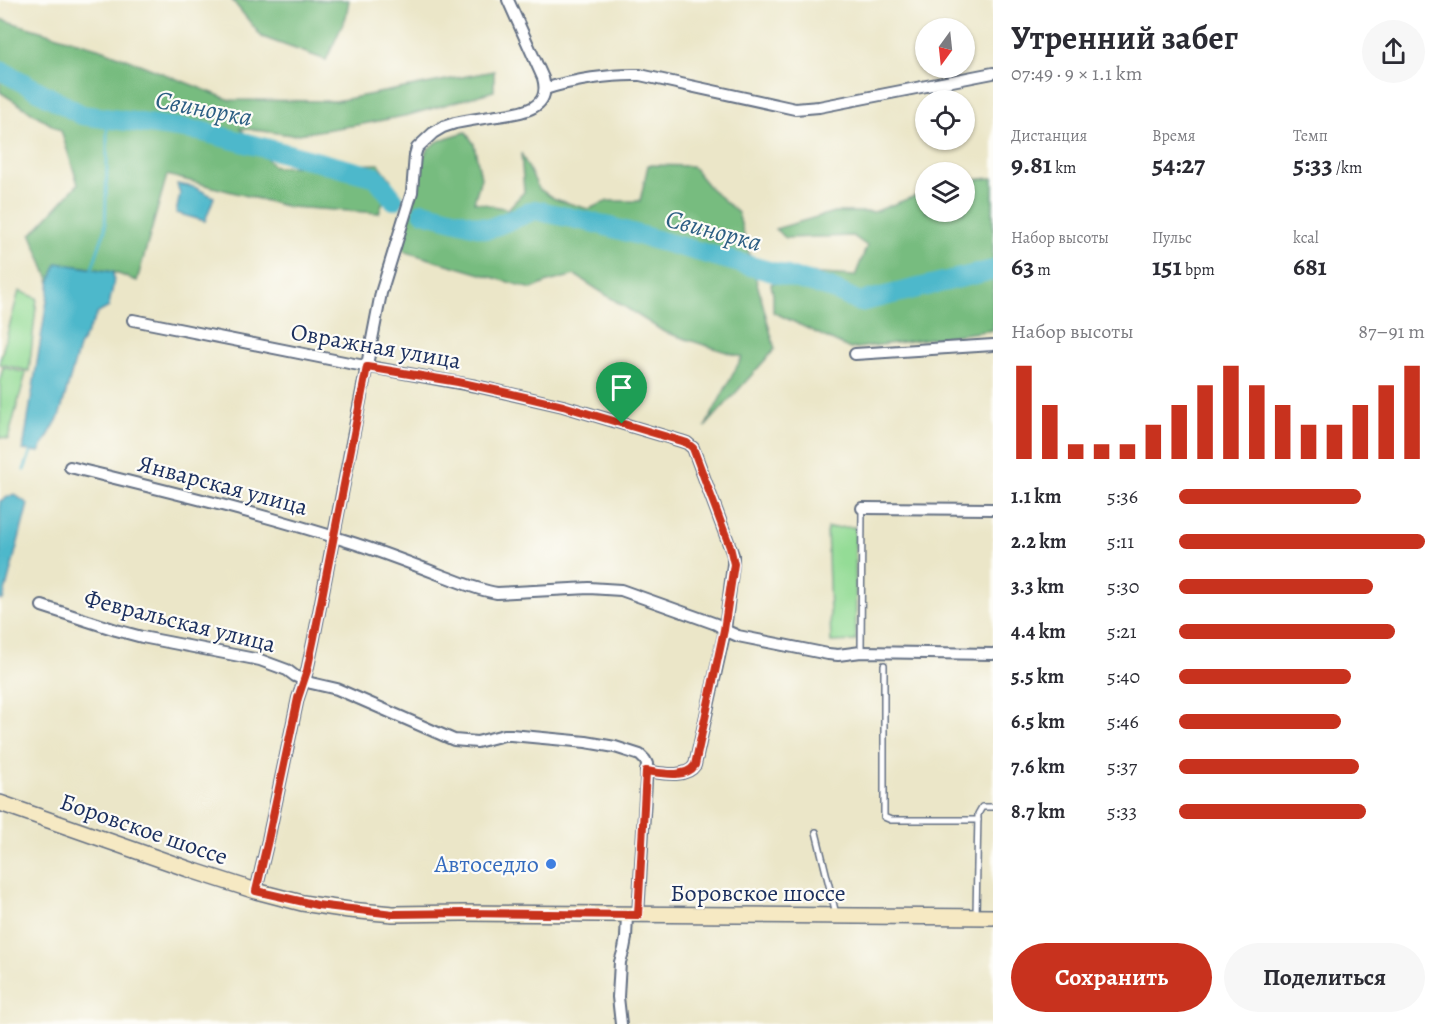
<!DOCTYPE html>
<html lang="ru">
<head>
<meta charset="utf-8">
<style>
  :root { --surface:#fff; --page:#f7f7f7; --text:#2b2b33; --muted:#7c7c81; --accent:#c8321e }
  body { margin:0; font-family:Alegreya,serif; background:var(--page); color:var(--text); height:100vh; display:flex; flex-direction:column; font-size:22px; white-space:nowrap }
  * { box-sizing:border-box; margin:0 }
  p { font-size:20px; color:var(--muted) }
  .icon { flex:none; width:33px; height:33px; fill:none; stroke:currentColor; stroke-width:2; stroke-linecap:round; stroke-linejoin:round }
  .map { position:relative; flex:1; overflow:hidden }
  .details { display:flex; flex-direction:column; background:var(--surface); width:450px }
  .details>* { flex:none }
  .needle { width:39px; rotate:195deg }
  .tools { position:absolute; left:915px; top:18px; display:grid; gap:12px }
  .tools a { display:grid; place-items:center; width:60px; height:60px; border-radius:50%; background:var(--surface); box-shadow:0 2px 4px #0004; font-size:30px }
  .pin { position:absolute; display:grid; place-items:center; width:51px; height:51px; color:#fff; margin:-62px -26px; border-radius:50% 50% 50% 0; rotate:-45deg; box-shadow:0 0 6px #0007 }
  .pin .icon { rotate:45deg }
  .round { display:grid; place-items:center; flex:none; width:63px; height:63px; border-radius:32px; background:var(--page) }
  .summary { display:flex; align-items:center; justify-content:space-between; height:102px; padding:0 18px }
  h1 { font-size:33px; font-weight:600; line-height:45px }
  .figures { display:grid; grid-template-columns:repeat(3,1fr); gap:9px; height:102px; padding:6px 18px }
  .figures div { display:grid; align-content:center }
  .figures b { font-size:26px; font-weight:600 }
  .figures small { font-size:16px; font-weight:400 }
  .figures p { font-size:16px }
  .chart { height:168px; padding:12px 18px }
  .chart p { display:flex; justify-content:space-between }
  .chart svg { width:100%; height:108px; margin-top:6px; stroke:var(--accent); stroke-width:6 }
  .primary-button { display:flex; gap:12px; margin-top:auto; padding:12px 18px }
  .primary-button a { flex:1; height:69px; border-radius:36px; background:var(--accent); color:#fff; font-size:24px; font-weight:600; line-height:69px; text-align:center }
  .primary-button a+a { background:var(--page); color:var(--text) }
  ul { padding:0 18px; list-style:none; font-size:20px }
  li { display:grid; grid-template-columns:96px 72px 1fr; align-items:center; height:45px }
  li i { height:15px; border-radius:8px; background:var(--accent) }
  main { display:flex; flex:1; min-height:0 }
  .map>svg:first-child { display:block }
  .green { fill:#94dc96; stroke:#58867a; stroke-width:1.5 }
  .forest { fill:#77bc7f; stroke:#49766e; stroke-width:1.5 }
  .water { fill:#4eb8cb; stroke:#347494; stroke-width:1.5 }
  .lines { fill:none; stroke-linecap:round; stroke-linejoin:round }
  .stream { stroke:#4eb8cb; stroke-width:3 }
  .river { stroke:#4eb8cb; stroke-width:20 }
  .service-casing { stroke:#646f83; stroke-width:8 }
  .minor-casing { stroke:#646f83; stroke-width:14 }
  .secondary-casing { stroke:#646f83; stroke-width:18 }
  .service { stroke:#fff; stroke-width:5 }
  .minor { stroke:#fff; stroke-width:10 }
  .secondary { stroke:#f6e9c3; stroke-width:15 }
  .route-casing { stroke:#fff; stroke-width:12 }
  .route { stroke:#c8321e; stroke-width:8 }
  .shop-dot { fill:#3f7fe0; stroke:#fdfcf7; stroke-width:2 }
  .labels { text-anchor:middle; stroke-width:4.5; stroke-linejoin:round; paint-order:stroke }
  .street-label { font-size:24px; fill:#1b2f5e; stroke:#fdfcf7 }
  .shop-label { font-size:24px; fill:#366cbe; stroke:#fdfcf7; text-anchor:end }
  .water-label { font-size:26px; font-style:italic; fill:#2d5f84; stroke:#fdfcf7 }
</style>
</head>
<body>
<main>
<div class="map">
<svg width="993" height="1024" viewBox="0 0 993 1024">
  <rect width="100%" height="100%" fill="#fdfcf7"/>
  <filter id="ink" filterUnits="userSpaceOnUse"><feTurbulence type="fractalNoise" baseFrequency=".0167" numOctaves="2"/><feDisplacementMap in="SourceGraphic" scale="12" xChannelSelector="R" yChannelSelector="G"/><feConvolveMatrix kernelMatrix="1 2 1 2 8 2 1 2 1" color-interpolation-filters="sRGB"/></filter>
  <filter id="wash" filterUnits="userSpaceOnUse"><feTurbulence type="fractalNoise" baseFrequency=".008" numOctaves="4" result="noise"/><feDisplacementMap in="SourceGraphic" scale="24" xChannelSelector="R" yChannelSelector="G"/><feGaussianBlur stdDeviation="1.35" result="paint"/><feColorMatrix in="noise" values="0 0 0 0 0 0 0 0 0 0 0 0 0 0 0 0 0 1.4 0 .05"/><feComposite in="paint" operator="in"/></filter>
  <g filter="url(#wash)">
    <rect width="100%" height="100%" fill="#ebe6c8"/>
    <g class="green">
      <path d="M 19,291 L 37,298 L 29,371 L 0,364 L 0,360 Z"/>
      <path d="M 3,367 L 26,373 L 8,439 L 0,437 L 0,380 Z"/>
      <path d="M 855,527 L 856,641 L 831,642 L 827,528 Z"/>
    </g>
    <g class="forest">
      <path d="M 232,0 L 349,0 L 346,17 L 326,60 L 262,37 Z"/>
      <path d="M 0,19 L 104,50 L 230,100 L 336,101 L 494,71 L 494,91 L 409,115 L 363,124 L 292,135 L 240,128 L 274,167 L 379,164 L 391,180 L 379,213 L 289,207 L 167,175 L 137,281 L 113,272 L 78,266 L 50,282 L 31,235 L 78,184 L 61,131 L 0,92 Z"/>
      <path d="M 466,132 L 474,144 L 481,178 L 474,202 L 508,209 L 524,192 L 521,153 L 539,189 L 555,199 L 588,209 L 608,201 L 640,201 L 648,165 L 692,166 L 710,188 L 738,213 L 775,349 L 705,427 L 742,357 L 664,332 L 575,275 L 548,282 L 532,289 L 406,252 L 401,248 C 405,231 419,157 428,149 C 438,139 452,136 466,132 Z"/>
      <path d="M 993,178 L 993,330 L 850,349 L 773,312 L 773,295 L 771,284 L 805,273 L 855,276 L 867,246 L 853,236 L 786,238 L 775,229 L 834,212 L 874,212 L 925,192 L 926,212 L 964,212 L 965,180 Z"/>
    </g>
    <g class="water">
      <path d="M 177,184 L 194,187 L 214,197 L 205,221 L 176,213 L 180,194 Z"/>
      <path d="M 57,263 L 113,272 C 116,285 110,294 109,307 L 98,313 L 79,347 L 59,417 L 39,452 L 23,450 L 50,282 Z"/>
      <path d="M 14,494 L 28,504 L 3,600 L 0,600 L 0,501 Z"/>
    </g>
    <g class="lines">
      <g class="stream">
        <path d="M 92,268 L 105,230 L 107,162 L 107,118"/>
        <path d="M 24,470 L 31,451"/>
      </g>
      <g class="river">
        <path d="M 0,70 L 82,115 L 200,131 L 376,177 L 394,200"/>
        <path d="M 423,212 L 488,229 L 535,210 L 599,224 L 830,288 L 860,302 L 993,270"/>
      </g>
    </g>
  </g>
  <g filter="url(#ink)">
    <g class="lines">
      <defs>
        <g id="service">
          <path d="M 861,652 L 862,508"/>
          <path d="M 884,665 L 884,817 L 891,820 L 978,820"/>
          <path d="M 816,832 L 836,914"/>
          <path d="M 976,915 L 978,814 L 982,807 L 993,807"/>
        </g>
        <g id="minor">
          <path d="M 545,89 C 572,80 612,74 640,75 L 795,109 L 819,107 L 993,73"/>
          <path d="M 133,320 L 354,364 L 476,386 L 563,406 L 681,441 L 687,443 L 693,448 L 733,555 L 733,564 L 725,630 L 695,765 C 686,779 661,773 646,771"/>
          <path d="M 855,354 L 993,345"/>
          <path d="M 70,467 C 163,490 256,512 347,541 C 379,551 410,563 441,575 C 460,582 477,590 497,593 L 589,588 L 621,590 L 716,624 L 729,632 L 738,636 L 828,654 L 838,655 L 861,652 L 993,654"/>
          <path d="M 862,508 L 993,509"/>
          <path d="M 42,606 L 116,630 L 142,637 L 260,660 L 287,670 L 295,676 L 311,683 L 337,689 L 454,740 L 477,742 L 504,735 L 511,735 L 586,742 L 615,747 L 640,755 L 645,760 L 647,764 L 638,915"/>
          <path d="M 256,891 L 268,840 L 298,698 L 307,671 L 314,638 L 381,293 L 412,192 L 415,155 L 417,148 L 433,133 L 443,127 L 455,123 C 469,120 483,118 497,116 C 520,113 552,110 543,78 L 508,0"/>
          <path d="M 621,1024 L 618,997 L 620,962 L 624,949 L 626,938 L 627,915"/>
        </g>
        <path id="secondary" d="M 0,803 L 194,871 L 256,891 L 302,903 L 349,910 L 393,914 L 462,913 L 993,917"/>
      </defs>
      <use href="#service" class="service-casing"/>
      <use href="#minor" class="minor-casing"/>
      <use href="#secondary" class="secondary-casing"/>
      <use href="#service" class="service"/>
      <use href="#minor" class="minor"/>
      <use href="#secondary" class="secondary"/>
    </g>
  </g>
  <g class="lines" filter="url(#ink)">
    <defs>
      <path id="route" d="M 367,367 L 458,382 L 499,391 L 563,406 L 681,441 L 687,443 L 693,448 L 730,547 L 734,564 L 724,630 L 695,765 C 686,779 661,773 646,771 L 638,915 L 462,913 L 393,914 L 317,905 L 256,891 L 268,840 L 298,698 L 307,671 L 314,638 Z"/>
    </defs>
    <use href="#route" class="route-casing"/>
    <use href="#route" class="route"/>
  </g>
  <circle class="shop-dot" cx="551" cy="864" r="6"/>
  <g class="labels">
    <g class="street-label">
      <text transform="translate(376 346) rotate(10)" y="8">Овражная улица</text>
      <text transform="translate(223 485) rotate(15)" y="8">Январская улица</text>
      <text transform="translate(180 621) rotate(14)" y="8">Февральская улица</text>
      <text transform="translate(144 829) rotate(19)" y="8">Боровское шоссе</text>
      <text x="758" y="901">Боровское шоссе</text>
    </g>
    <g class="shop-label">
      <text x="539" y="872">Автоседло</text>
    </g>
    <g class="water-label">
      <text transform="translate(204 108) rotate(11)" y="9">Свинорка</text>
      <text transform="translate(714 230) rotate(15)" y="9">Свинорка</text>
    </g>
  </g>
</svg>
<div class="tools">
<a><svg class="needle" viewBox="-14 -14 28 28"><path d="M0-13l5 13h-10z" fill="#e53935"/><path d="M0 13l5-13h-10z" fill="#7c7c81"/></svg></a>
<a><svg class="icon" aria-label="locate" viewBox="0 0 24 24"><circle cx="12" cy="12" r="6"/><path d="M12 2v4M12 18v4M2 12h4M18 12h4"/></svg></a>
<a><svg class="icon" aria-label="layers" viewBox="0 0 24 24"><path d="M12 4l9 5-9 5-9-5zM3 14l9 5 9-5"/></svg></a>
</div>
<div class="pin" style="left:622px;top:424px;background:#1e9e55"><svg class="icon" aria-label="arrive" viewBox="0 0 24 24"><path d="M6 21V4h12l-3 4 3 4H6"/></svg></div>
</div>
<section class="details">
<div class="summary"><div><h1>Утренний забег</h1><p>07:49 · 9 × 1.1 km</p></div><a class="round"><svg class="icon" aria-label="share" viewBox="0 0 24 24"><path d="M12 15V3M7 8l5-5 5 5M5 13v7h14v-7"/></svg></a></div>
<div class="figures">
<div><p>Дистанция</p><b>9.81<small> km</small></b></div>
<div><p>Время</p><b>54:27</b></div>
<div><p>Темп</p><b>5:33<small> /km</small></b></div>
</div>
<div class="figures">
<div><p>Набор высоты</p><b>63<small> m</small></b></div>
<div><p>Пульс</p><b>151<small> bpm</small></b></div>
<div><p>kcal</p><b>681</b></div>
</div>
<div class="chart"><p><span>Набор высоты</span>87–91 m</p>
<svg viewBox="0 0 160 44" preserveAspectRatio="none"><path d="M5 44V6M15 44V22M25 44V38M35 44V38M45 44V38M55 44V30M65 44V22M75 44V14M85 44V6M95 44V14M105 44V22M115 44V30M125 44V30M135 44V22M145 44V14M155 44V6"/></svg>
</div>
<ul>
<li><b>1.1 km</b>5:36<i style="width:74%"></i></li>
<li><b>2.2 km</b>5:11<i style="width:100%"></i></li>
<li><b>3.3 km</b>5:30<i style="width:79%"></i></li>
<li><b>4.4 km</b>5:21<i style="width:88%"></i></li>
<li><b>5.5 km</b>5:40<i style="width:70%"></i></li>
<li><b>6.5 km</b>5:46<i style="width:66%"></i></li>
<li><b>7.6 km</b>5:37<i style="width:73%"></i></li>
<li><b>8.7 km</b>5:33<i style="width:76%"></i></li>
</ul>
<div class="primary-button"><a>Сохранить</a><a>Поделиться</a></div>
</section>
</main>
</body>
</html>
